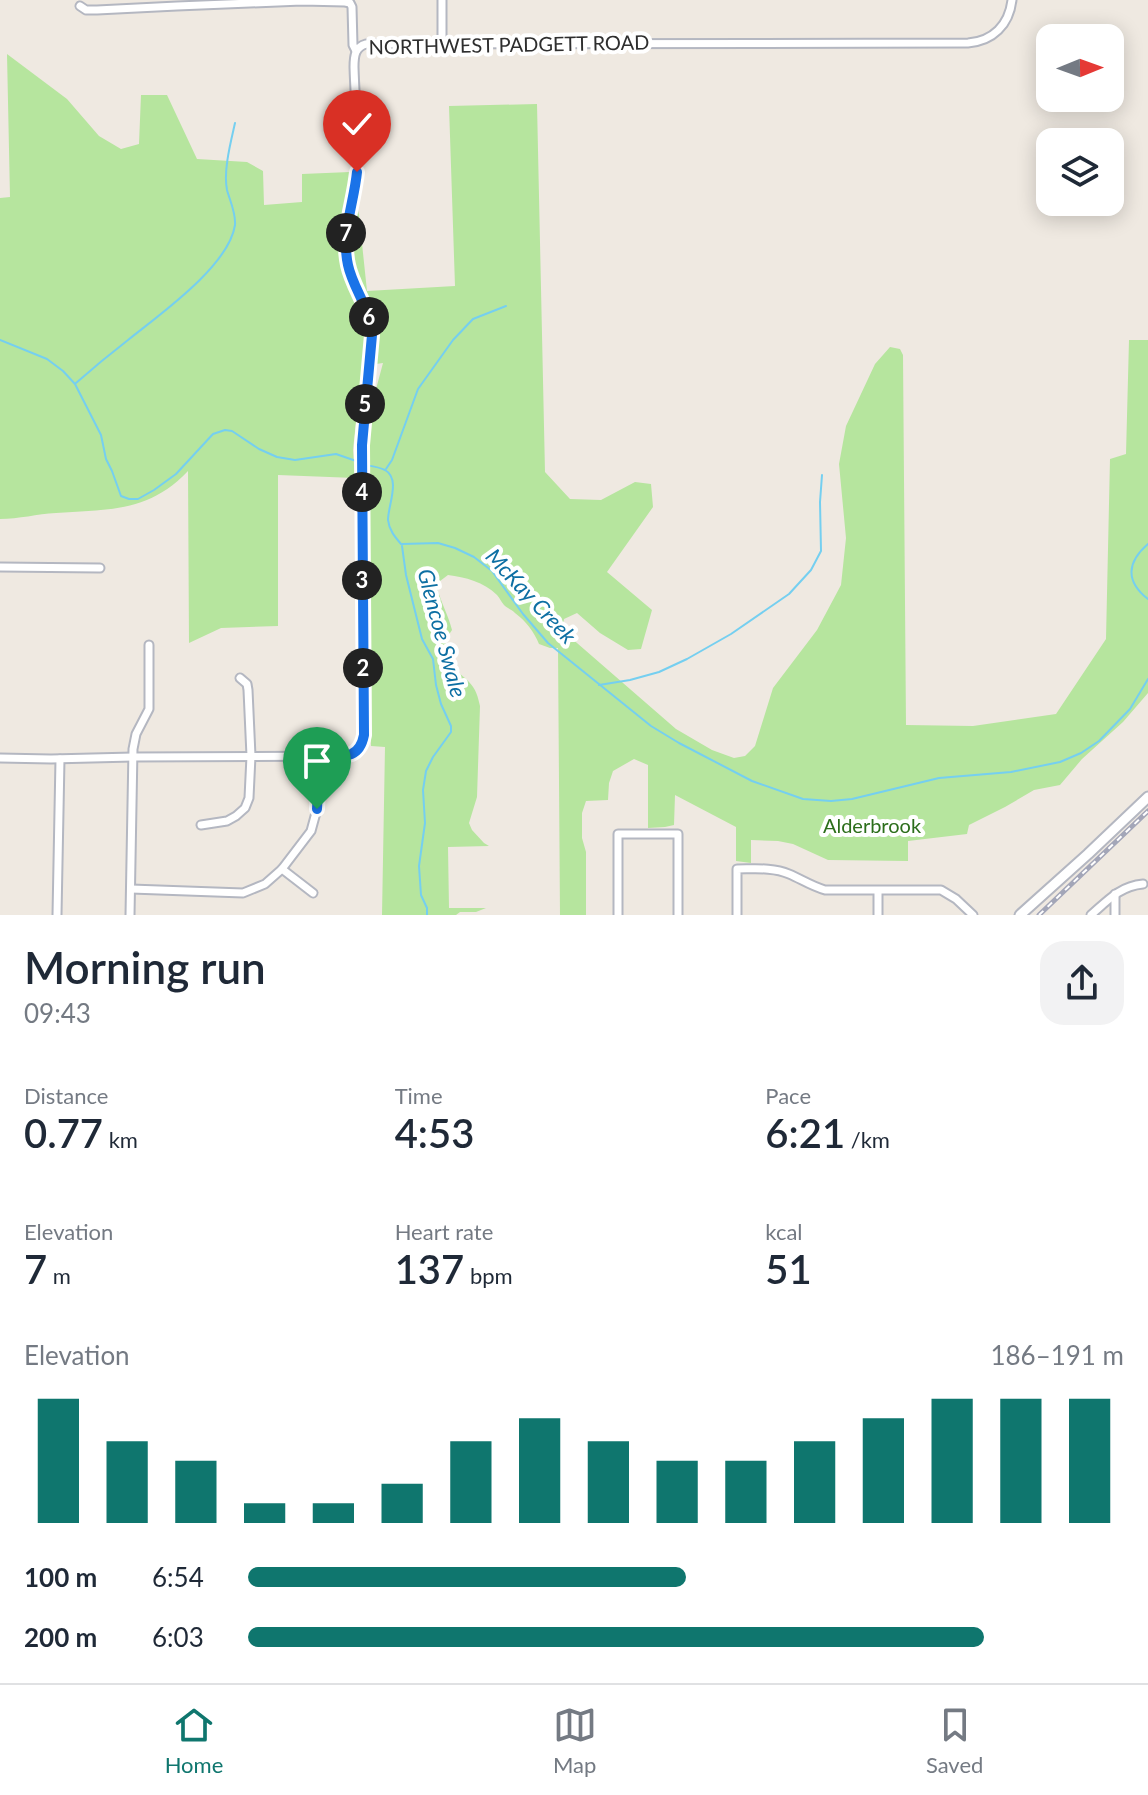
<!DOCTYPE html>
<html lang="en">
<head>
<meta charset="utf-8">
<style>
  :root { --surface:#fff; --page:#f2f2f3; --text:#1f2937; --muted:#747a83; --line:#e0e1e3; --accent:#0f766e }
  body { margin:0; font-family:Lato,sans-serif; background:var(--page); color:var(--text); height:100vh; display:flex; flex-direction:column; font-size:30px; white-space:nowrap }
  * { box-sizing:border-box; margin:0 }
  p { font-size:26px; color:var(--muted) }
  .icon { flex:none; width:44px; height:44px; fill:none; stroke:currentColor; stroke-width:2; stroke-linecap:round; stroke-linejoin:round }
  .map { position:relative; height:915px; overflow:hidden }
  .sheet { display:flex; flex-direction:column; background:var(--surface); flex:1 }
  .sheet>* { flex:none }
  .needle { width:52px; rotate:89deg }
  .buttons { position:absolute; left:1036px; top:24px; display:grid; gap:16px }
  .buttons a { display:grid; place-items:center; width:88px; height:88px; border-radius:16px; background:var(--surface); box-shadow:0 4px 20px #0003; font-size:40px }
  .pin { position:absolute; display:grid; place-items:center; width:68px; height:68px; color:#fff; margin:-82px -34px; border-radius:50% 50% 50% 0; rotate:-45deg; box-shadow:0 0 8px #0007 }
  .pin .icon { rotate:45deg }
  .km { position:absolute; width:40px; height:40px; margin:-20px; border-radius:50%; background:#222; color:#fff; font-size:22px; line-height:40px; text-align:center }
  .round { display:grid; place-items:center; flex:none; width:84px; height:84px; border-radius:24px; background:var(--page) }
  .overview { display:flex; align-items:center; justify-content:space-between; height:136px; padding:0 24px }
  h1 { font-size:44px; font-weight:600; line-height:60px }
  .stats { display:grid; grid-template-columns:repeat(3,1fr); gap:12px; height:136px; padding:8px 24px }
  .stats div { display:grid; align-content:center }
  .stats b { font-size:40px; font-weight:600 }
  .stats small { font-size:22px; font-weight:400 }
  .stats p { font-size:22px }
  .chart { height:224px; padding:16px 24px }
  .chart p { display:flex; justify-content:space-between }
  .chart svg { width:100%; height:144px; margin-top:8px; stroke:var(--accent); stroke-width:6 }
  ul { padding:0 24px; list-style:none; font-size:26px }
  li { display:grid; grid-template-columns:128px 96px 1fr; align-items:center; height:60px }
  li i { height:20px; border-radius:10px; background:var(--accent) }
  .tab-bar { display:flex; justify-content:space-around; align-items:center; height:112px; border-top:2px solid var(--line); background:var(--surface); font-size:22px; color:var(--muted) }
  .tab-bar a { display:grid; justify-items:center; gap:4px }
  .tab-bar .current { color:var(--accent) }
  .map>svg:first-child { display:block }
  .green { fill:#b6e59e }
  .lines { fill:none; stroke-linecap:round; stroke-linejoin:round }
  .stream { stroke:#75cff0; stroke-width:2 }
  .minor-casing { stroke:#b4b7c1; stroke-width:11 }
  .tertiary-casing { stroke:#b4b7c1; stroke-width:13 }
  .minor { stroke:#fff; stroke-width:7 }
  .tertiary { stroke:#fff; stroke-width:9 }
  .rail-casing { stroke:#a3a6b8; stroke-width:5 }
  .rail { stroke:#fff; stroke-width:2; stroke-dasharray:6; stroke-linecap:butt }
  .route-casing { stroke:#fff; stroke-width:16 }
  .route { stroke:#1a73e8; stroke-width:10 }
  .labels { text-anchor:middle; stroke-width:8; stroke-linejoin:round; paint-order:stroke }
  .street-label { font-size:20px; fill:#2e2e2e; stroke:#fff }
  .park-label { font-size:20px; fill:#2c6e1b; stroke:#fff }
  .water-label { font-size:22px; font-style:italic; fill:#0d6fa3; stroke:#fff }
</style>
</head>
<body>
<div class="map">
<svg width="1148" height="915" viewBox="0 0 1148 915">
  <rect width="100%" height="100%" fill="#efe9e1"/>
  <path class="green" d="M 7,54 L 67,99 L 99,136 L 121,149 L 139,144 L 141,95 L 167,95 L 197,159 L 247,162 L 263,171 L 264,205 L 302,202 L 302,174 L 350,172 L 359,215 L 367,291 L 455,286 L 449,106 L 537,104 L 545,472 L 570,499 L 601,500 L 635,482 L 651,484 L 653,507 L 607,572 L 652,610 L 641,649 L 628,650 L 600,633 L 577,613 L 564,619 L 562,630 L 676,729 L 712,750 L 734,758 L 745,756 L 755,746 L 773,688 L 817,630 L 841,585 L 846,538 L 839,464 L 846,426 L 875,364 L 890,347 L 900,349 L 903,355 L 906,725 L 973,726 L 1056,714 L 1106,639 L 1110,459 L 1126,454 L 1129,340 L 1148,340 L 1148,693 L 1123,722 L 1082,759 L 1060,785 L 1034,790 L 1005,807 L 969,825 L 967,834 L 908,841 L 908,861 L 828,860 L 793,844 L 778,841 L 751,840 L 751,863 L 736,861 L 736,827 L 675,795 L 674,825 L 665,827 L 648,828 L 648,765 L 634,759 L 613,771 L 609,783 L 608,800 L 586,801 L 582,813 L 582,838 L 586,852 L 586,915 L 560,915 L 558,648 L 550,648 L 539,644 C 534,632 526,621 515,613 C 512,610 507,608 504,605 C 501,602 500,598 497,595 C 484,582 465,577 448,575 L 436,584 C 440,601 448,614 452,630 L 444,642 L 452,647 C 455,655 454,665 459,673 C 462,676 466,678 469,682 C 476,689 478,697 480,706 L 477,797 L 469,823 L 472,830 L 484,843 L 489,846 L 448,847 L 449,908 L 486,908 L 476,912 L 460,912 L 456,915 L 382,915 L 385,747 L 371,746 L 368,611 L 368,454 L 371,408 L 383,363 L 362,366 L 353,450 L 355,478 L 278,475 L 278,626 L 221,628 L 189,643 L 188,471 C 148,513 109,509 56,513 C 37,514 19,519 0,519 L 0,198 L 10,197 Z"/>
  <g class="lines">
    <g class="stream">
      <path d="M 0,340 L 47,359 L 63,371 L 75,384 L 101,435 L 106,459 L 112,471 L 121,496 L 129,499 L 138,499 L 154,490 L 176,474 L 213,434 L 225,430 L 232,431 L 259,449 L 277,457 L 295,460 L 336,454 L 359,462"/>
      <path d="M 76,383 C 93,368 110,354 128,340 C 159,315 229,266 235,225 C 236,213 230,201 227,190 C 223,171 231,141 235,123"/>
      <path d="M 365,465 C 371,466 379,467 385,470 C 401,479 388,505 388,520 C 389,530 395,537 401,544"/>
      <path d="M 386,469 L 392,460 L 418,389 L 453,340 L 473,319 L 506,306"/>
      <path d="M 402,544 L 438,543 L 455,548 L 474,557 L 492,571 L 523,614 L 548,643 L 651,726 L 679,743 L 752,781 L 803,799 L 831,801 L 852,799 L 939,778 L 1011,772 L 1060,762 L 1081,753 L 1099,741 L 1130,709 L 1148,679"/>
      <path d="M 1148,544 C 1127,562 1125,581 1148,599"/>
      <path d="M 402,546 L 406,575 L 422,639 L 433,659 L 436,685 L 441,704 L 451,726 L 451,732 L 433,757 L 426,771 L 423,790 L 425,823 L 419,866 L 421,895 L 427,908 L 427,915"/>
      <path d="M 599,685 L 630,680 L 659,672 L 687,659 L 731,634 L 789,594 L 811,570 L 821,551 L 820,502 L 822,475"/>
    </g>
    <defs>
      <g id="minor">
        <path d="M 80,6 L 86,10 L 97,10 L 177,6 L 302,1 L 345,2 L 350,3 L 352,7 L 353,45 L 356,51"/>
        <path d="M 442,44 L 442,0"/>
        <path d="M 0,567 L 100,568"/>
        <path d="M 0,758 L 51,759 L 133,757 L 345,756 C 361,753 363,741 364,727 L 362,445 L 372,335 C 371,306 348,282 346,253 C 344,225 355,200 357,173 C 359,138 355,102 354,67 C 354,56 355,47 366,44 L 442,44 L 968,43 C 993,41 1009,25 1012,0"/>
        <path d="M 201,825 L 227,821 L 236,816 L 245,808 L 249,798 L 251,756 L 248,690 L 247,684 L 240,678"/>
        <path d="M 282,869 L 313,893"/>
        <path d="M 131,889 L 243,893 L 265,884 L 282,869 L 311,831 L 317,809 L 320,756"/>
        <path d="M 878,891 L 878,915"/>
        <path d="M 57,915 L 60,759"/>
        <path d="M 130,915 L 133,749 L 136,734 L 149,709 L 149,645"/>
        <path d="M 618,915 L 618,834 L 678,834 L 678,915"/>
        <path d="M 737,915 L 737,869 C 754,869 773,867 789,874 C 801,879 811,886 825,890 L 941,890 L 956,899 L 973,915"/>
        <path d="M 1091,915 C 1107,901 1120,886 1143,884"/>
        <path d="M 1115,915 L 1115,894"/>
      </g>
      <path id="tertiary" d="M 1020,915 L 1088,854 L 1148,797"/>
    </defs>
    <use href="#minor" class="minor-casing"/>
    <use href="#tertiary" class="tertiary-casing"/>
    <use href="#minor" class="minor"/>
    <use href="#tertiary" class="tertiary"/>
    <defs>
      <path id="rail" d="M 1039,915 L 1148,811"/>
    </defs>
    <use href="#rail" class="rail-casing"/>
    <use href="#rail" class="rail"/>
  </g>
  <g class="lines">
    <defs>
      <path id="route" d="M 317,809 L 320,756 C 341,756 359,761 364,735 L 362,445 L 372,335 C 371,309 353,289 348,265 C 341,233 354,203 357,172"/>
    </defs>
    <use href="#route" class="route-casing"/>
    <use href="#route" class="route"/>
  </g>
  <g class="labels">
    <g class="street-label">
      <text transform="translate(509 45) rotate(-1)" y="7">NORTHWEST PADGETT ROAD</text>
    </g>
    <g class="park-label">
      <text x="872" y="833">Alderbrook</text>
    </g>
    <g class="water-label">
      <text transform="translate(531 596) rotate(47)" y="8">McKay Creek</text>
      <text transform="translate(442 633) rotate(75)" y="8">Glencoe Swale</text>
    </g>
  </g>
</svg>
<div class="buttons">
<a><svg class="needle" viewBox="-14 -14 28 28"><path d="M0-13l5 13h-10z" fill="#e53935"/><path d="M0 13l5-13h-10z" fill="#747a83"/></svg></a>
<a><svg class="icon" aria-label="layers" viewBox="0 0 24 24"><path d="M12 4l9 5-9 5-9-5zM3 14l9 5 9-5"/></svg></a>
</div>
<div class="pin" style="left:317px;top:809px;background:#1e9e55"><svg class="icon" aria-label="arrive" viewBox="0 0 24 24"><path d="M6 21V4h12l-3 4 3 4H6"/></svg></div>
<div class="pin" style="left:357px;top:172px;background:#d93025"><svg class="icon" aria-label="check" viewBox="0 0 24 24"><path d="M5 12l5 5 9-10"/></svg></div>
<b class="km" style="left:363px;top:668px">2</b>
<b class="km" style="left:362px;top:580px">3</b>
<b class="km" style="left:362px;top:492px">4</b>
<b class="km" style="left:365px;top:404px">5</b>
<b class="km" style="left:369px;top:317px">6</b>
<b class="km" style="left:346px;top:233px">7</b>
</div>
<section class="sheet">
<div class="overview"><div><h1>Morning run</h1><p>09:43</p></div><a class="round"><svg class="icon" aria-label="share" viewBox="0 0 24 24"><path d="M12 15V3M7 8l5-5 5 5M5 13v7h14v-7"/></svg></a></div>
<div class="stats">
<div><p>Distance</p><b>0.77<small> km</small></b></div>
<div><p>Time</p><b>4:53</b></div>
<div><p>Pace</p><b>6:21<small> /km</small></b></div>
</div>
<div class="stats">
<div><p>Elevation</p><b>7<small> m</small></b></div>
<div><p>Heart rate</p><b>137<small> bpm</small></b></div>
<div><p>kcal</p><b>51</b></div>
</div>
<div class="chart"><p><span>Elevation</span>186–191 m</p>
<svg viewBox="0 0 160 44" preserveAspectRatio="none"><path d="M5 44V6M15 44V19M25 44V25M35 44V38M45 44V38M55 44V32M65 44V19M75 44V12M85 44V19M95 44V25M105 44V25M115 44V19M125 44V12M135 44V6M145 44V6M155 44V6"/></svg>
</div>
<ul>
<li><b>100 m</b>6:54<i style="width:50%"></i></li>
<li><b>200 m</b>6:03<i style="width:84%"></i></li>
</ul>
</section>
<nav class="tab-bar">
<a class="current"><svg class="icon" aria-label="home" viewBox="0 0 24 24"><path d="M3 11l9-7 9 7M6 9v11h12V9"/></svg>Home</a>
<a><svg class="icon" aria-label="map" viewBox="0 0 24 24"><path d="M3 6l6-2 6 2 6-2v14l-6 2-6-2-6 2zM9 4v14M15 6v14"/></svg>Map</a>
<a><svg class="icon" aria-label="saved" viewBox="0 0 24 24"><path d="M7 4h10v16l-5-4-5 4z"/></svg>Saved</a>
</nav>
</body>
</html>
